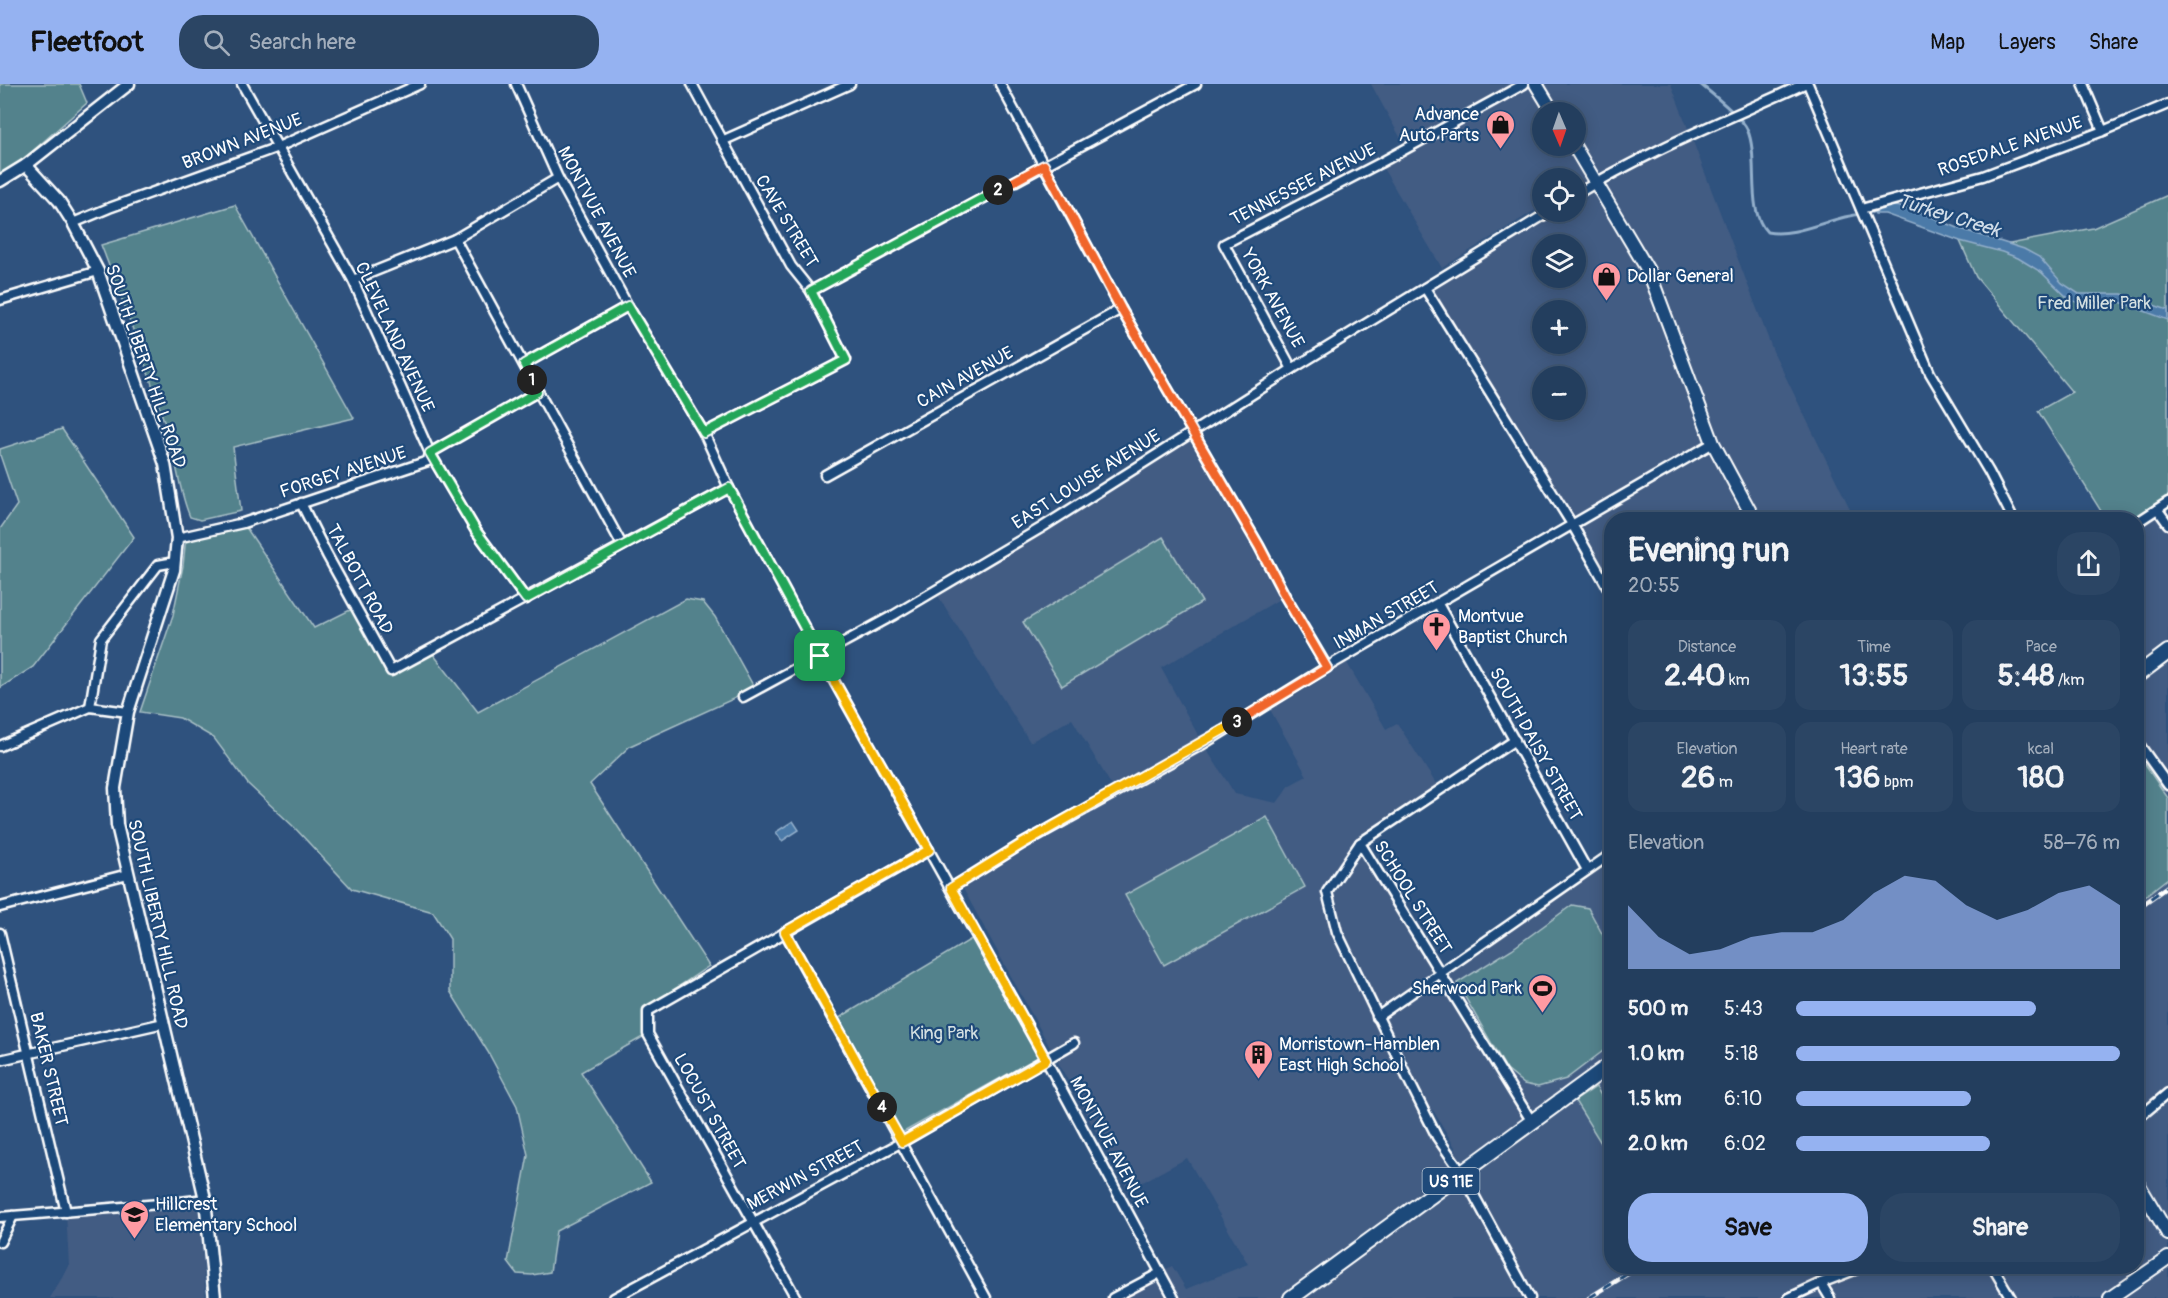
<!DOCTYPE html>
<html lang="en">
<head>
<meta charset="utf-8">
<style>
  :root { --surface:#233e5e; --page:#2b4564; --text:#f1f3f6; --muted:#a3aebc; --line:#405773; --accent:#95b2f1 }
  body { margin:0; font-family:Pangolin,sans-serif; background:var(--page); color:var(--text); height:100vh; display:flex; flex-direction:column; font-size:22px; white-space:nowrap }
  * { box-sizing:border-box; margin:0 }
  p { font-size:20px; color:var(--muted) }
  .icon { flex:none; width:33px; height:33px; fill:none; stroke:currentColor; stroke-width:2; stroke-linecap:round; stroke-linejoin:round }
  .map { position:relative; flex:1; overflow:hidden }
  .panel { position:absolute; left:1604px; top:428px; width:540px; height:762px; display:flex; flex-direction:column; background:var(--surface); border-radius:24px; box-shadow:0 3px 15px #0003,0 0 0 2px var(--line) }
  .panel>* { flex:none }
  .needle { width:39px; rotate:178deg }
  .tools { position:absolute; left:1532px; top:18px; display:grid; gap:12px }
  .tools a { display:grid; place-items:center; width:54px; height:54px; border-radius:50%; background:var(--surface); box-shadow:0 3px 15px #0003,0 0 0 2px var(--line); font-size:30px }
  .pin { position:absolute; display:grid; place-items:center; width:51px; height:51px; color:#fff; margin:-26px; border-radius:12px; box-shadow:0 3px 9px #0006 }
  .km { position:absolute; width:30px; height:30px; margin:-15px; border-radius:50%; background:#222; color:#fff; font-size:16px; line-height:30px; text-align:center }
  .round { display:grid; place-items:center; flex:none; width:63px; height:63px; border-radius:24px; background:var(--page) }
  .summary { display:flex; align-items:center; justify-content:space-between; height:102px; padding:0 24px }
  h1 { font-size:33px; font-weight:800; line-height:45px }
  .stats { display:grid; grid-template-columns:repeat(3,1fr); gap:9px; height:102px; padding:6px 24px }
  .stats div { display:grid; align-content:center; border-radius:15px; background:var(--page); text-align:center }
  .stats b { font-size:30px; font-weight:800 }
  .stats small { font-size:16px; font-weight:400 }
  .stats p { font-size:16px }
  .chart { height:168px; padding:12px 24px }
  .chart p { display:flex; justify-content:space-between }
  .chart svg { width:100%; height:108px; margin-top:6px; fill:var(--accent); opacity:.7 }
  .primary-button { display:flex; gap:12px; margin-top:auto; padding:12px 24px }
  .primary-button a { flex:1; height:69px; border-radius:24px; background:var(--accent); color:#111; font-size:24px; font-weight:800; line-height:69px; text-align:center }
  .primary-button a+a { background:var(--page); color:var(--text) }
  ul { padding:0 24px; list-style:none; font-size:20px }
  li { display:grid; grid-template-columns:96px 72px 1fr; align-items:center; height:45px }
  li i { height:15px; border-radius:8px; background:var(--accent) }
  header { display:flex; align-items:center; gap:36px; box-sizing:border-box; height:84px; padding:0 30px; background:var(--accent); color:#111 }
  header strong { font-size:28px }
  nav { display:flex; gap:33px; margin-inline-start:auto; font-size:21px }
  .search { width:420px; height:54px; background:var(--page); display:flex; align-items:center; gap:15px; box-sizing:border-box; padding:0 21px; border-radius:24px; color:var(--muted); font-size:22px }
  .map>svg:first-child { display:block }
  .built { fill:#425c83; fill-rule:evenodd }
  .green { fill:#53828c; stroke:#a9c0c6; stroke-width:1.5 }
  .water { fill:#4b7aa8; stroke:#93afcb; stroke-width:1.5 }
  .lines { fill:none; stroke-linecap:round; stroke-linejoin:round }
  .stream { stroke:#93afcb; stroke-width:3 }
  .minor-casing { stroke:#fff; stroke-width:13 }
  .tertiary-casing { stroke:#fff; stroke-width:15 }
  .secondary-casing { stroke:#fff; stroke-width:16 }
  .primary-casing { stroke:#fff; stroke-width:18 }
  .minor { stroke:#1f4a7a; stroke-width:8 }
  .tertiary { stroke:#1f4a7a; stroke-width:10 }
  .secondary { stroke:#1f4a7a; stroke-width:12 }
  .primary { stroke:#1f4a7a; stroke-width:14 }
  .rail-casing { stroke:#fff; stroke-width:5 }
  .rail { stroke:#1f4a7a; stroke-width:3; stroke-dasharray:9; stroke-linecap:butt }
  .split-1-casing { stroke:#fff; stroke-width:12 }
  .split-2-casing { stroke:#fff; stroke-width:12 }
  .split-3-casing { stroke:#fff; stroke-width:12 }
  .split-4-casing { stroke:#fff; stroke-width:12 }
  .split-5-casing { stroke:#fff; stroke-width:12 }
  .split-1 { stroke:#22a559; stroke-width:8 }
  .split-2 { stroke:#22a559; stroke-width:8 }
  .split-3 { stroke:#f0652b; stroke-width:8 }
  .split-4 { stroke:#f5b400; stroke-width:8 }
  .split-5 { stroke:#f5b400; stroke-width:8 }
  .labels { text-anchor:middle; stroke-width:4.5; stroke-linejoin:round; paint-order:stroke }
  .shield { fill:#1f4a7a; stroke:#bcc9d7; stroke-width:1.5 }
  .shield-label { font-size:16px; font-weight:bold; fill:#fff }
  .poi-label { font-size:18px; fill:#fff; stroke:#1f4a7a; text-anchor:start }
  .street-label { font-size:18px; fill:#fff; stroke:#1f4a7a }
  .park-label { font-size:18px; fill:#d4e0e2; stroke:#1f4a7a }
  .water-label { font-size:20px; font-style:italic; fill:#d2dee9; stroke:#1f4a7a }
</style>
</head>
<body>
<header>
<strong>Fleetfoot</strong>
<div class="search"><svg class="icon" aria-label="search" viewBox="0 0 24 24"><circle cx="10" cy="10" r="6"/><path d="M15 15l6 6"/></svg>Search here</div>
<nav><a>Map</a><a>Layers</a><a>Share</a></nav>
</header>
<div class="map">
<svg width="2168" height="1214" viewBox="0 0 2168 1214">
  <rect width="100%" height="100%" fill="#2f527e"/>
  <filter id="ink" filterUnits="userSpaceOnUse"><feTurbulence type="fractalNoise" baseFrequency=".0167" numOctaves="2"/><feDisplacementMap in="SourceGraphic" scale="12" xChannelSelector="R" yChannelSelector="G"/><feConvolveMatrix kernelMatrix="1 2 1 2 8 2 1 2 1" color-interpolation-filters="sRGB"/></filter>
  <g filter="url(#ink)">
    <g class="built">
      <path d="M 1371,0 L 1671,0 L 1773,267 L 1855,435 L 1611,435 L 1611,500 L 1571,428 L 1435,208 L 1435,204 L 1559,128 L 1575,128 L 1575,118 L 1587,114 L 1575,99 L 1575,94 L 1542,94 L 1542,122 L 1442,184 L 1380,79 L 1406,64 ZM 1542,28 L 1575,28 L 1575,62 L 1542,62 ZM 1542,160 L 1575,160 L 1575,194 L 1542,194 ZM 1542,226 L 1575,226 L 1575,260 L 1542,260 ZM 1542,292 L 1575,292 L 1575,326 L 1542,326 Z"/>
      <path d="M 1193,348 L 1285,512 L 1161,584 L 1203,660 L 1235,710 L 1277,719 L 1290,701 L 1307,692 L 1267,620 L 1344,574 L 1386,645 L 1397,639 L 1440,706 L 1360,759 L 1442,889 L 1587,786 L 1590,791 L 1611,776 L 1611,1182 L 2136,1182 L 2136,443 L 2168,421 L 2168,1214 L 1113,1214 L 1172,1182 L 1186,1205 L 1248,1180 L 1187,1074 L 1128,1106 L 960,799 L 1116,709 L 1072,635 L 1030,658 L 935,507 ZM 1433,1026 L 1456,1065 L 1455,1079 L 1426,1030 Z"/>
      <path d="M 198,1116 L 206,1214 L 50,1214 L 69,1182 L 66,1128 Z"/>
    </g>
    <g class="green">
      <path d="M 0,0 L 79,0 L 87,19 L 0,96 Z"/>
      <path d="M 2168,111 L 2168,418 L 2136,435 L 2106,435 L 2038,327 L 2072,308 L 1976,193 L 1960,157 L 2010,160 L 2093,144 Z"/>
      <path d="M 235,121 L 354,334 L 233,363 L 241,427 L 200,436 L 190,433 C 179,407 177,379 169,353 C 149,288 126,224 101,161 Z"/>
      <path d="M 62,345 L 134,453 L 33,583 L 0,604 L 0,445 L 17,421 L 0,371 L 0,365 Z"/>
      <path d="M 243,439 L 314,544 L 356,523 L 391,587 L 430,566 L 478,628 L 686,515 L 703,518 L 715,533 L 755,605 L 630,662 L 590,700 L 709,882 L 672,907 L 675,911 L 648,927 L 648,950 L 581,988 L 651,1098 L 556,1147 L 550,1188 L 532,1191 L 517,1190 L 508,1178 L 528,1071 L 517,1022 L 488,968 L 450,907 L 450,855 L 433,828 L 352,805 L 294,743 L 248,700 L 214,654 L 180,634 L 140,628 L 173,531 L 183,482 L 186,452 Z"/>
      <path d="M 1163,453 L 1202,518 L 1062,602 L 1023,538 Z"/>
      <path d="M 2136,668 L 2168,714 L 2168,794 L 2136,819 Z"/>
      <path d="M 1267,733 L 1305,803 L 1164,881 L 1125,811 Z"/>
      <path d="M 1572,821 L 1588,824 L 1611,866 L 1611,961 L 1566,995 L 1538,1003 L 1524,1000 L 1507,986 L 1457,899 L 1512,865 Z"/>
      <path d="M 973,854 L 1038,973 L 902,1049 L 839,934 Z"/>
      <path d="M 1596,1003 L 1611,1028 L 1611,1075 L 1575,1017 Z"/>
    </g>
    <g class="water">
      <path d="M 1888,121 L 1913,125 L 1958,144 L 2024,165 L 2039,173 L 2062,199 L 2079,210 L 2122,210 L 2168,226 L 2168,236 L 2120,218 L 2104,217 L 2081,220 L 2069,215 L 2041,188 L 2018,174 L 2002,168 L 1960,157 L 1885,130 L 1875,130 L 1873,125 Z"/>
      <path d="M 793,737 L 799,746 L 782,757 L 776,748 Z"/>
    </g>
    <g class="lines">
      <path class="stream" d="M 1700,0 C 1710,8 1743,35 1747,45 C 1760,73 1745,126 1767,148 C 1794,153 1823,137 1850,132 C 1859,130 1868,129 1877,127"/>
      <defs>
        <g id="minor">
          <path d="M 242,0 L 353,196 L 430,369 L 476,447 L 526,515"/>
          <path d="M 516,0 L 558,94 L 628,222 L 704,349 L 729,404 L 820,572 L 1046,976 L 1174,1214"/>
          <path d="M 692,0 L 791,182 L 811,207 L 846,276 L 704,349"/>
          <path d="M 1000,0 L 1121,225 L 1259,462 L 1285,512 L 1327,583"/>
          <path d="M 1808,0 L 1930,289 L 1989,388 L 2013,435"/>
          <path d="M 2083,0 L 2103,47"/>
          <path d="M 722,57 L 850,0"/>
          <path d="M 1575,111 C 1647,67 1728,35 1804,0"/>
          <path d="M 1861,125 L 1983,92 L 2103,47 L 2168,20"/>
          <path d="M 73,139 L 109,124 L 278,63 L 420,0"/>
          <path d="M 455,155 L 622,461"/>
          <path d="M 353,196 L 455,155 L 558,94"/>
          <path d="M 1425,204 L 1573,442 L 1611,509"/>
          <path d="M 811,207 L 1196,0"/>
          <path d="M 0,216 L 98,187"/>
          <path d="M 524,280 L 628,222"/>
          <path d="M 1292,285 L 1224,160 L 1380,79 L 1524,0"/>
          <path d="M 825,391 L 1121,225"/>
          <path d="M 301,419 L 327,471 L 391,587 L 729,404"/>
          <path d="M 2158,426 L 2168,440"/>
          <path d="M 2136,439 L 2168,418"/>
          <path d="M 177,454 L 243,439 L 428,377 L 430,369 L 537,308"/>
          <path d="M 1438,520 L 1587,786"/>
          <path d="M 743,613 L 894,531 L 1041,444 L 1292,285 L 1549,128"/>
          <path d="M 90,623 L 101,555 L 158,481 L 175,478"/>
          <path d="M 1515,656 L 1360,759 L 1327,808 L 1337,848 L 1411,1001 L 1437,1053 L 1462,1089 L 1530,1214"/>
          <path d="M 2136,656 L 2168,701"/>
          <path d="M 0,662 L 90,623 L 128,628"/>
          <path d="M 1360,759 L 1532,1038"/>
          <path d="M 951,804 L 1022,760 L 1203,660 L 1327,583 L 1713,359"/>
          <path d="M 0,823 L 128,790"/>
          <path d="M 785,848 L 986,1214"/>
          <path d="M 0,849 L 66,1128"/>
          <path d="M 1377,933 L 1611,770"/>
          <path d="M 0,976 L 164,939"/>
          <path d="M 2136,1036 L 2168,1009"/>
          <path d="M 0,1133 L 172,1119 L 205,1115"/>
          <path d="M 0,1158 L 13,1132"/>
          <path d="M 1992,1182 L 2011,1214"/>
          <path d="M 1821,1199 L 1830,1214"/>
          <path d="M 614,1214 L 902,1058 L 1074,959"/>
          <path d="M 796,1214 L 648,950 L 648,927 L 929,766"/>
          <path d="M 1113,1214 L 1160,1189"/>
          <path d="M 1789,1214 L 1821,1199 L 1865,1182"/>
        </g>
        <g id="tertiary">
          <path d="M 26,81 L 59,117 L 73,139 L 98,187 L 165,380 L 177,454 L 174,486 L 128,628 L 115,704 L 117,741 L 205,1115 L 215,1214"/>
          <path d="M 0,97 L 26,81 L 129,0"/>
        </g>
        <g id="secondary">
          <path d="M 1536,0 L 1553,28"/>
          <path d="M 1574,62 L 1649,188 L 1713,359 L 1754,435"/>
          <path d="M 2136,1096 L 2168,1150"/>
          <path d="M 2110,1214 L 2168,1174"/>
        </g>
        <g id="primary">
          <path d="M 2136,592 L 2168,568"/>
          <path d="M 1291,1214 L 1611,980"/>
        </g>
      </defs>
      <use href="#minor" class="minor-casing"/>
      <use href="#tertiary" class="tertiary-casing"/>
      <use href="#secondary" class="secondary-casing"/>
      <use href="#primary" class="primary-casing"/>
      <use href="#minor" class="minor"/>
      <use href="#tertiary" class="tertiary"/>
      <use href="#secondary" class="secondary"/>
      <use href="#primary" class="primary"/>
      <defs>
        <g id="rail">
          <path d="M 2136,825 L 2168,802"/>
          <path d="M 1589,1214 L 1640,1182"/>
        </g>
      </defs>
      <use href="#rail" class="rail-casing"/>
      <use href="#rail" class="rail"/>
    </g>
  </g>
  <g class="lines" filter="url(#ink)">
    <defs>
      <path id="split-1" d="M 532,296 L 537,308 L 430,369 L 476,447 L 526,515 L 729,404 L 820,572"/>
      <path id="split-2" d="M 532,296 L 524,280 L 628,222 L 704,349 L 846,276 L 811,207 L 998,106"/>
      <path id="split-3" d="M 998,106 L 1044,81 L 1121,225 L 1259,462 L 1285,512 L 1327,584 L 1237,638"/>
      <path id="split-4" d="M 882,1023 L 902,1058 L 1046,976 L 951,804 L 1022,760 L 1237,638"/>
      <path id="split-5" d="M 820,572 L 929,766 L 785,848 L 882,1023"/>
    </defs>
    <use href="#split-1" class="split-1-casing"/>
    <use href="#split-2" class="split-2-casing"/>
    <use href="#split-3" class="split-3-casing"/>
    <use href="#split-4" class="split-4-casing"/>
    <use href="#split-5" class="split-5-casing"/>
    <use href="#split-1" class="split-1"/>
    <use href="#split-2" class="split-2"/>
    <use href="#split-3" class="split-3"/>
    <use href="#split-4" class="split-4"/>
    <use href="#split-5" class="split-5"/>
  </g>
  <defs>
    <symbol id="shop-pin" viewBox="-11 -11 22 30"><path d="M0 17L-7.5 6A9.5 9.5 0 1 1 7.5 6Z" fill="#ff9aa2" stroke="#1f4a7a"/><path d="M-5-2.5h2.3a2.7 3.5 0 0 1 5.4 0H5L5.5 6h-11ZM-1.5-2.5h3a1.5 2.3 0 0 0-3 0Z" fill="#111"/></symbol>
    <symbol id="church-pin" viewBox="-11 -11 22 30"><path d="M0 17L-7.5 6A9.5 9.5 0 1 1 7.5 6Z" fill="#ff9aa2" stroke="#1f4a7a"/><path d="M-1.2-6h2.4v3.5h3.3v2.4h-3.3V6h-2.4V-.1h-3.3v-2.4h3.3Z" fill="#111"/></symbol>
    <symbol id="stadium-pin" viewBox="-11 -11 22 30"><path d="M0 17L-7.5 6A9.5 9.5 0 1 1 7.5 6Z" fill="#ff9aa2" stroke="#1f4a7a"/><path d="M0-5a6.5 5 0 1 0 0 10a6.5 5 0 1 0 0-10ZM-3.5-1.8h7v3.6h-7Z" fill="#111"/></symbol>
    <symbol id="building-pin" viewBox="-11 -11 22 30"><path d="M0 17L-7.5 6A9.5 9.5 0 1 1 7.5 6Z" fill="#ff9aa2" stroke="#1f4a7a"/><path d="M-4-6H4V6H1V3H-1V6H-4ZM-2.5-4.3h1.7v1.8h-1.7ZM.8-4.3h1.7v1.8H.8ZM-2.5-1h1.7V.8h-1.7ZM.8-1h1.7V.8H.8Z" fill="#111"/></symbol>
    <symbol id="school-pin" viewBox="-11 -11 22 30"><path d="M0 17L-7.5 6A9.5 9.5 0 1 1 7.5 6Z" fill="#ff9aa2" stroke="#1f4a7a"/><path d="M0-5L7-2L0 1L-7-2ZM-4 1L0 2.5L4 1V4Q0 6-4 4Z" fill="#111"/></symbol>
  </defs>
  <g fill-rule="evenodd">
    <use href="#shop-pin" x="1484" y="24" width="33" height="45"/>
    <use href="#shop-pin" x="1590" y="176" width="33" height="45"/>
    <use href="#church-pin" x="1420" y="526" width="33" height="45"/>
    <use href="#stadium-pin" x="1526" y="888" width="33" height="45"/>
    <use href="#building-pin" x="1242" y="954" width="33" height="45"/>
    <use href="#school-pin" x="118" y="1114" width="33" height="45"/>
  </g>
  <g class="labels">
    <rect class="shield" x="1422.5" y="1084" width="57" height="26" rx="4.5"/>
    <g class="shield-label">
      <text x="1451" y="1103">US 11E</text>
    </g>
    <g class="poi-label">
      <text x="1479" y="36" text-anchor="end">Advance<tspan x="1479" dy="21">Auto Parts</tspan></text>
      <text x="1627" y="198">Dollar General</text>
      <text x="1458" y="538">Montvue<tspan x="1458" dy="21">Baptist Church</tspan></text>
      <text x="1522" y="910" text-anchor="end">Sherwood Park</text>
      <text x="1279" y="966">Morristown-Hamblen<tspan x="1279" dy="21">East High School</tspan></text>
      <text x="155" y="1126">Hillcrest<tspan x="155" dy="21">Elementary School</tspan></text>
    </g>
    <g class="street-label">
      <text transform="translate(242 57) rotate(-21)" y="6">BROWN AVENUE</text>
      <text transform="translate(2010 62) rotate(-19)" y="6">ROSEDALE AVENUE</text>
      <text transform="translate(1303 100) rotate(-27)" y="6">TENNESSEE AVENUE</text>
      <text transform="translate(597 128) rotate(62)" y="6">MONTVUE AVENUE</text>
      <text transform="translate(787 137) rotate(59)" y="6">CAVE STREET</text>
      <text transform="translate(1273 214) rotate(61)" y="6">YORK AVENUE</text>
      <text transform="translate(395 253) rotate(65)" y="6">CLEVELAND AVENUE</text>
      <text transform="translate(146 282) rotate(71)" y="6">SOUTH LIBERTY HILL ROAD</text>
      <text transform="translate(965 293) rotate(-29)" y="6">CAIN AVENUE</text>
      <text transform="translate(343 388) rotate(-18)" y="6">FORGEY AVENUE</text>
      <text transform="translate(1086 395) rotate(-32)" y="6">EAST LOUISE AVENUE</text>
      <text transform="translate(360 495) rotate(62)" y="6">TALBOTT ROAD</text>
      <text transform="translate(1386 531) rotate(-30)" y="6">INMAN STREET</text>
      <text transform="translate(1536 660) rotate(61)" y="6">SOUTH DAISY STREET</text>
      <text transform="translate(1413 813) rotate(58)" y="6">SCHOOL STREET</text>
      <text transform="translate(158 840) rotate(77)" y="6">SOUTH LIBERTY HILL ROAD</text>
      <text transform="translate(49 985) rotate(77)" y="6">BAKER STREET</text>
      <text transform="translate(710 1027) rotate(61)" y="6">LOCUST STREET</text>
      <text transform="translate(1109 1058) rotate(62)" y="6">MONTVUE AVENUE</text>
      <text transform="translate(805 1091) rotate(-28)" y="6">MERWIN STREET</text>
    </g>
    <g class="park-label">
      <text x="2094" y="225">Fred Miller Park</text>
      <text x="944" y="955">King Park</text>
    </g>
    <g class="water-label">
      <text transform="translate(1949 131) rotate(17)" y="7">Turkey Creek</text>
    </g>
  </g>
</svg>
<div class="tools">
<a><svg class="needle" viewBox="-14 -14 28 28"><path d="M0-13l5 13h-10z" fill="#e53935"/><path d="M0 13l5-13h-10z" fill="#a3aebc"/></svg></a>
<a><svg class="icon" aria-label="locate" viewBox="0 0 24 24"><circle cx="12" cy="12" r="6"/><path d="M12 2v4M12 18v4M2 12h4M18 12h4"/></svg></a>
<a><svg class="icon" aria-label="layers" viewBox="0 0 24 24"><path d="M12 4l9 5-9 5-9-5zM3 14l9 5 9-5"/></svg></a>
<a>+</a>
<a>−</a>
</div>
<div class="pin" style="left:820px;top:572px;background:#1e9e55"><svg class="icon" aria-label="arrive" viewBox="0 0 24 24"><path d="M6 21V4h12l-3 4 3 4H6"/></svg></div>
<b class="km" style="left:532px;top:296px">1</b>
<b class="km" style="left:998px;top:106px">2</b>
<b class="km" style="left:1237px;top:638px">3</b>
<b class="km" style="left:882px;top:1023px">4</b>
<section class="panel">
<div class="summary"><div><h1>Evening run</h1><p>20:55</p></div><a class="round"><svg class="icon" aria-label="share" viewBox="0 0 24 24"><path d="M12 15V3M7 8l5-5 5 5M5 13v7h14v-7"/></svg></a></div>
<div class="stats">
<div><p>Distance</p><b>2.40<small> km</small></b></div>
<div><p>Time</p><b>13:55</b></div>
<div><p>Pace</p><b>5:48<small> /km</small></b></div>
</div>
<div class="stats">
<div><p>Elevation</p><b>26<small> m</small></b></div>
<div><p>Heart rate</p><b>136<small> bpm</small></b></div>
<div><p>kcal</p><b>180</b></div>
</div>
<div class="chart"><p><span>Elevation</span>58–76 m</p>
<svg viewBox="0 0 160 44" preserveAspectRatio="none"><path d="M0 44V18L10 31L20 38L30 36L40 31L50 29L60 29L70 24L80 13L90 6L100 8L110 18L120 24L130 20L140 13L150 10L160 18V44z"/></svg>
</div>
<ul>
<li><b>500 m</b>5:43<i style="width:74%"></i></li>
<li><b>1.0 km</b>5:18<i style="width:100%"></i></li>
<li><b>1.5 km</b>6:10<i style="width:54%"></i></li>
<li><b>2.0 km</b>6:02<i style="width:60%"></i></li>
</ul>
<div class="primary-button"><a>Save</a><a>Share</a></div>
</section>
</div>
</body>
</html>
